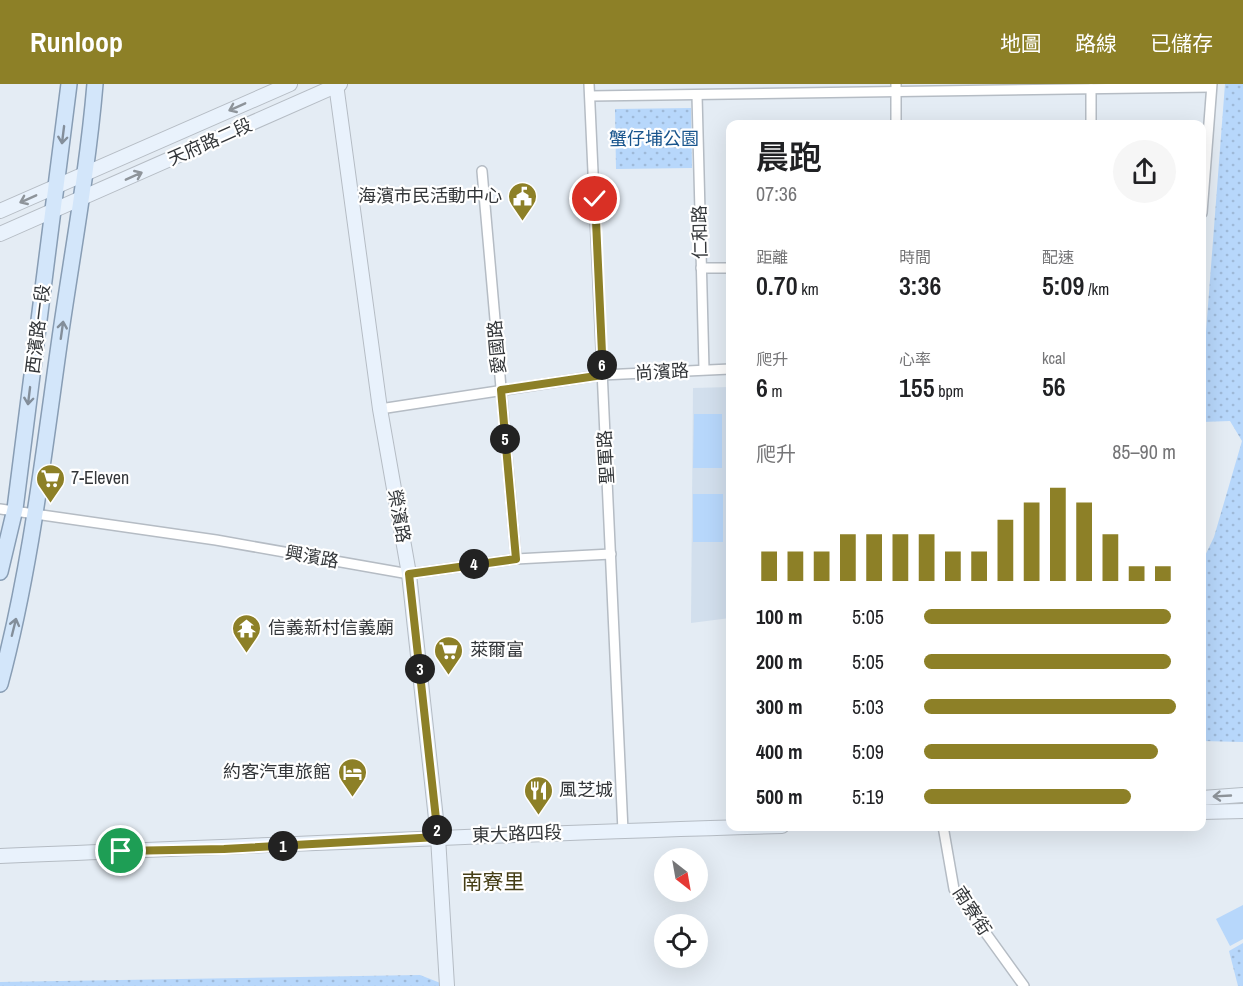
<!DOCTYPE html>
<html lang="zh-TW">
<head>
<meta charset="utf-8">
<style>
  :root { --surface:#fff; --page:#f6f6f6; --text:#202124; --muted:#757577; --accent:#8d8027 }
  body { margin:0; font-family:"Archivo Narrow","Noto Sans TC",sans-serif; background:var(--page); color:var(--text); height:100vh; display:flex; flex-direction:column; font-size:22px; white-space:nowrap }
  * { box-sizing:border-box; margin:0 }
  p { font-size:20px; color:var(--muted) }
  .icon { flex:none; width:33px; height:33px; fill:none; stroke:currentColor; stroke-width:2; stroke-linecap:round; stroke-linejoin:round }
  .map { position:relative; flex:1; overflow:hidden }
  .sheet { position:absolute; left:726px; top:36px; width:480px; height:711px; display:flex; flex-direction:column; background:var(--surface); border-radius:12px; box-shadow:0 6px 24px #0002 }
  .sheet>* { flex:none }
  .needle { width:39px; rotate:149deg }
  .buttons { position:absolute; left:654px; top:764px; display:grid; gap:12px }
  .buttons a { display:grid; place-items:center; width:54px; height:54px; border-radius:50%; background:var(--surface); box-shadow:0 6px 24px #0002; font-size:30px }
  .pin { position:absolute; display:grid; place-items:center; width:51px; height:51px; color:#fff; margin:-26px; border:3px solid #fff; border-radius:50%; box-shadow:0 2px 6px #0007 }
  .km { position:absolute; width:30px; height:30px; margin:-15px; border-radius:50%; background:#222; color:#fff; font-size:16px; line-height:30px; text-align:center }
  .round { display:grid; place-items:center; flex:none; width:63px; height:63px; border-radius:32px; background:var(--page) }
  .overview { display:flex; align-items:center; justify-content:space-between; height:102px; padding:0 30px }
  h1 { font-size:33px; font-weight:600; line-height:45px }
  .stats { display:grid; grid-template-columns:repeat(3,1fr); gap:9px; height:102px; padding:6px 30px }
  .stats div { display:grid; align-content:center }
  .stats b { font-size:26px; font-weight:600 }
  .stats small { font-size:16px; font-weight:400 }
  .stats p { font-size:16px }
  .chart { height:168px; padding:12px 30px }
  .chart p { display:flex; justify-content:space-between }
  .chart svg { width:100%; height:108px; margin-top:6px; stroke:var(--accent); stroke-width:6 }
  ul { padding:0 30px; list-style:none; font-size:20px }
  li { display:grid; grid-template-columns:96px 72px 1fr; align-items:center; height:45px }
  li i { height:15px; border-radius:8px; background:var(--accent) }
  header { display:flex; align-items:center; gap:36px; box-sizing:border-box; height:84px; padding:0 30px; background:var(--accent); color:#fff }
  header strong { font-size:28px }
  nav { display:flex; gap:33px; margin-inline-start:auto; font-size:21px }
  .map>svg:first-child { display:block }
  .built { fill:#d2dfed }
  .park { fill:url(#park-dots) }
  .garden { fill:#b7d7fb }
  .lines { fill:none; stroke-linecap:round; stroke-linejoin:round }
  .street-casing { stroke:#b5bcc4; stroke-width:12 }
  .secondary-casing { stroke:#b5bcc4; stroke-width:16 }
  .primary-casing { stroke:#889db4; stroke-width:18 }
  .street { stroke:#fff; stroke-width:9 }
  .secondary { stroke:#e9f2fc; stroke-width:14 }
  .primary { stroke:#d3e6fa; stroke-width:15 }
  .oneway { stroke:#8e949a }
  .oneway2 { stroke:#838e9a }
  .route-casing { stroke:#fff; stroke-width:12 }
  .route { stroke:#8d8027; stroke-width:8 }
  .labels { text-anchor:middle; stroke-width:4.5; stroke-linejoin:round; paint-order:stroke }
  .park-label { font-size:18px; fill:#19558d; stroke:#fff }
  .street-label { font-size:18px; fill:#333639; stroke:#fff }
  .poi-label { font-size:18px; fill:#333639; stroke:#fff; text-anchor:start }
  .quarter-label { font-size:21px; fill:#453e15; stroke:#fff }
</style>
</head>
<body>
<header>
<strong>Runloop</strong>
<nav><a>地圖</a><a>路線</a><a>已儲存</a></nav>
</header>
<div class="map">
<svg width="1243" height="902" viewBox="0 0 1243 902">
  <defs>
    <pattern id="park-dots" width="8" height="8" patternUnits="userSpaceOnUse" patternTransform="scale(1.5)"><rect width="8" height="8" fill="#b7d7fb"/><path d="M2 2h.1M6 6h.1" fill="none" stroke="#9eb9d8" stroke-width="1.8" stroke-linecap="round"/></pattern>
  </defs>
  <rect width="100%" height="100%" fill="#e4ecf4"/>
  <path class="built" d="M 730,303 L 730,534 L 691,539 L 693,304 Z"/>
  <g class="park">
    <path d="M 1225,0 L 1243,0 L 1243,658 L 1202,657 L 1202,478 L 1214,453 L 1242,357 L 1230,337 L 1202,338 L 1202,300 Z"/>
    <path d="M 691,24 L 692,84 L 616,85 L 615,25 Z"/>
    <path d="M 1243,859 L 1243,902 L 1238,902 L 1229,867 Z"/>
    <path d="M 420,891 L 448,902 L 0,902 L 0,898 Z"/>
  </g>
  <g class="garden">
    <path d="M 694,330 L 722,330 L 722,384 L 693,384 Z"/>
    <rect x="693" y="410" width="30" height="48"/>
    <path d="M 1243,821 L 1243,855 L 1230,862 L 1216,835 Z"/>
  </g>
  <g class="lines">
    <defs>
      <g id="street">
        <path d="M 589,0 L 623,747"/>
        <path d="M 896,0 L 896,40"/>
        <path d="M 1091,5 L 1091,40"/>
        <path d="M 697,11 L 704,285"/>
        <path d="M 590,12 L 1211,3"/>
        <path d="M 482,87 L 516,475"/>
        <path d="M 1202,129 L 1212,0"/>
        <path d="M 701,184 L 730,184"/>
        <path d="M 380,325 L 602,291 L 730,285"/>
        <path d="M 0,425 L 216,456 L 409,490 L 516,475 L 611,470"/>
        <path d="M 943,742 L 954,805 L 1024,902"/>
      </g>
      <g id="secondary">
        <path d="M 336,0 L 380,325 L 409,490 L 438,753 L 447,902"/>
        <path d="M 0,127 L 290,0"/>
        <path d="M 0,150 L 340,0"/>
        <path d="M 1202,714 L 1243,711"/>
        <path d="M 1202,728 L 1243,727"/>
        <path d="M 0,772 C 261,762 521,749 782,742"/>
      </g>
      <g id="primary">
        <path d="M 0,488 L 15,425 L 69,0"/>
        <path d="M 0,600 C 31,484 44,366 61,247 C 73,165 88,83 95,0"/>
      </g>
    </defs>
    <use href="#street" class="street-casing"/>
    <use href="#secondary" class="secondary-casing"/>
    <use href="#primary" class="primary-casing"/>
    <use href="#street" class="street"/>
    <use href="#secondary" class="secondary"/>
    <use href="#primary" class="primary"/>
  </g>
  <defs><path id="oneway-shaft" d="M-6 0H5M1.5-3L5.5 0L1.5 3" fill="none" stroke-width="1.6" stroke-linecap="round" stroke-linejoin="round" transform="scale(1.5)"/></defs>
  <g class="oneway">
    <use href="#oneway-shaft" transform="translate(237 23) rotate(156)"/>
    <use href="#oneway-shaft" transform="translate(134 92) rotate(-24)"/>
    <use href="#oneway-shaft" transform="translate(28 115) rotate(156)"/>
    <use href="#oneway-shaft" transform="translate(1222 712) rotate(177)"/>
  </g>
  <g class="oneway2">
    <use href="#oneway-shaft" transform="translate(63 51) rotate(97)"/>
    <use href="#oneway-shaft" transform="translate(62 246) rotate(-82)"/>
    <use href="#oneway-shaft" transform="translate(29 312) rotate(97)"/>
    <use href="#oneway-shaft" transform="translate(14 543) rotate(-76)"/>
  </g>
  <g class="lines">
    <defs>
      <path id="route" d="M 121,767 L 224,765 L 438,753 L 409,490 L 516,475 L 501,306 L 603,291 L 595,115"/>
    </defs>
    <use href="#route" class="route-casing"/>
    <use href="#route" class="route"/>
  </g>
  <defs>
    <symbol id="civic-pin" viewBox="-11 -11 22 30"><path d="M0 17L-7.5 6A9.5 9.5 0 1 1 7.5 6Z" fill="#8d8027" stroke="#fff"/><path d="M-.6-6.5H3V-4.5H.6V-3L4-1V1h2V6H-6V1h2V-1L-.6-3ZM-1.2 2.5V6h2.4V2.5Z" fill="#fff"/></symbol>
    <symbol id="supermarket-pin" viewBox="-11 -11 22 30"><path d="M0 17L-7.5 6A9.5 9.5 0 1 1 7.5 6Z" fill="#8d8027" stroke="#fff"/><path d="M-6-5.5h2.5l.6 2H6L4.5 2H-2.5L-4.4-4H-6ZM-1.5 3.2a1.3 1.3 0 1 0 .1 0ZM3 3.2a1.3 1.3 0 1 0 .1 0Z" fill="#fff"/></symbol>
    <symbol id="temple-pin" viewBox="-11 -11 22 30"><path d="M0 17L-7.5 6A9.5 9.5 0 1 1 7.5 6Z" fill="#8d8027" stroke="#fff"/><path d="M0-6L5-2H3V0L6.5 2.5H4V6H1.5V3h-3V6H-4V2.5H-6.5L-3 0V-2H-5Z" fill="#fff"/></symbol>
    <symbol id="hotel-pin" viewBox="-11 -11 22 30"><path d="M0 17L-7.5 6A9.5 9.5 0 1 1 7.5 6Z" fill="#8d8027" stroke="#fff"/><path d="M-6-4.5h1.5V1H6V5H4.5V3h-9V5H-6ZM-4 0a1.8 1.8 0 1 1 3.6 0ZM.5 0V-2.5h3Q6-2.5 6 0Z" fill="#fff"/></symbol>
    <symbol id="restaurant-pin" viewBox="-11 -11 22 30"><path d="M0 17L-7.5 6A9.5 9.5 0 1 1 7.5 6Z" fill="#8d8027" stroke="#fff"/><path d="M-5-6h1v4h1v-4h1v4h1v-4h1v5L-1.5 .5V6h-2V.5L-5-1ZM5-6V6H3V1.5H1.5Q1.5-4 5-6Z" fill="#fff"/></symbol>
  </defs>
  <g fill-rule="evenodd">
    <use href="#civic-pin" x="506" y="96" width="33" height="45"/>
    <use href="#supermarket-pin" x="34" y="378" width="33" height="45"/>
    <use href="#temple-pin" x="230" y="528" width="33" height="45"/>
    <use href="#supermarket-pin" x="432" y="550" width="33" height="45"/>
    <use href="#hotel-pin" x="336" y="672" width="33" height="45"/>
    <use href="#restaurant-pin" x="522" y="690" width="33" height="45"/>
  </g>
  <g class="labels">
    <g class="park-label">
      <text x="654" y="61">蟹仔埔公園</text>
    </g>
    <g class="street-label">
      <text transform="translate(210 58) rotate(-24)" y="6">天府路二段</text>
      <text transform="translate(700 148) rotate(-91)" y="6">仁和路</text>
      <text transform="translate(38 245) rotate(-83)" y="6">西濱路一段</text>
      <text transform="translate(497 263) rotate(-95)" y="6">愛國路</text>
      <text transform="translate(662 288) rotate(-3)" y="6">尚濱路</text>
      <text transform="translate(606 373) rotate(-93)" y="6">聖軍路</text>
      <text transform="translate(399 432) rotate(80)" y="6">榮濱路</text>
      <text transform="translate(312 473) rotate(10)" y="6">興濱路</text>
      <text transform="translate(517 750) rotate(-2)" y="6">東大路四段</text>
      <text transform="translate(972 827) rotate(57)" y="6">南寮街</text>
    </g>
    <g class="poi-label">
      <text x="502" y="118" text-anchor="end">海濱市民活動中心</text>
      <text x="71" y="400">7-Eleven</text>
      <text x="268" y="550">信義新村信義廟</text>
      <text x="470" y="572">萊爾富</text>
      <text x="331" y="694" text-anchor="end">約客汽車旅館</text>
      <text x="559" y="712">風芝城</text>
    </g>
    <g class="quarter-label">
      <text x="493" y="805">南寮里</text>
    </g>
  </g>
</svg>
<div class="buttons">
<a><svg class="needle" viewBox="-14 -14 28 28"><path d="M0-13l5 13h-10z" fill="#e53935"/><path d="M0 13l5-13h-10z" fill="#757577"/></svg></a>
<a><svg class="icon" aria-label="locate" viewBox="0 0 24 24"><circle cx="12" cy="12" r="6"/><path d="M12 2v4M12 18v4M2 12h4M18 12h4"/></svg></a>
</div>
<div class="pin" style="left:121px;top:767px;background:#1e9e55"><svg class="icon" aria-label="arrive" viewBox="0 0 24 24"><path d="M6 21V4h12l-3 4 3 4H6"/></svg></div>
<div class="pin" style="left:595px;top:115px;background:#d93025"><svg class="icon" aria-label="check" viewBox="0 0 24 24"><path d="M5 12l5 5 9-10"/></svg></div>
<b class="km" style="left:283px;top:762px">1</b>
<b class="km" style="left:437px;top:746px">2</b>
<b class="km" style="left:420px;top:585px">3</b>
<b class="km" style="left:474px;top:480px">4</b>
<b class="km" style="left:505px;top:355px">5</b>
<b class="km" style="left:602px;top:281px">6</b>
<section class="sheet">
<div class="overview"><div><h1>晨跑</h1><p>07:36</p></div><a class="round"><svg class="icon" aria-label="share" viewBox="0 0 24 24"><path d="M12 15V3M7 8l5-5 5 5M5 13v7h14v-7"/></svg></a></div>
<div class="stats">
<div><p>距離</p><b>0.70<small> km</small></b></div>
<div><p>時間</p><b>3:36</b></div>
<div><p>配速</p><b>5:09<small> /km</small></b></div>
</div>
<div class="stats">
<div><p>爬升</p><b>6<small> m</small></b></div>
<div><p>心率</p><b>155<small> bpm</small></b></div>
<div><p>kcal</p><b>56</b></div>
</div>
<div class="chart"><p><span>爬升</span>85–90 m</p>
<svg viewBox="0 0 160 44" preserveAspectRatio="none"><path d="M5 44V32M15 44V32M25 44V32M35 44V25M45 44V25M55 44V25M65 44V25M75 44V32M85 44V32M95 44V19M105 44V12M115 44V6M125 44V12M135 44V25M145 44V38M155 44V38"/></svg>
</div>
<ul>
<li><b>100 m</b>5:05<i style="width:98%"></i></li>
<li><b>200 m</b>5:05<i style="width:98%"></i></li>
<li><b>300 m</b>5:03<i style="width:100%"></i></li>
<li><b>400 m</b>5:09<i style="width:93%"></i></li>
<li><b>500 m</b>5:19<i style="width:82%"></i></li>
</ul>
</section>
</div>
</body>
</html>
